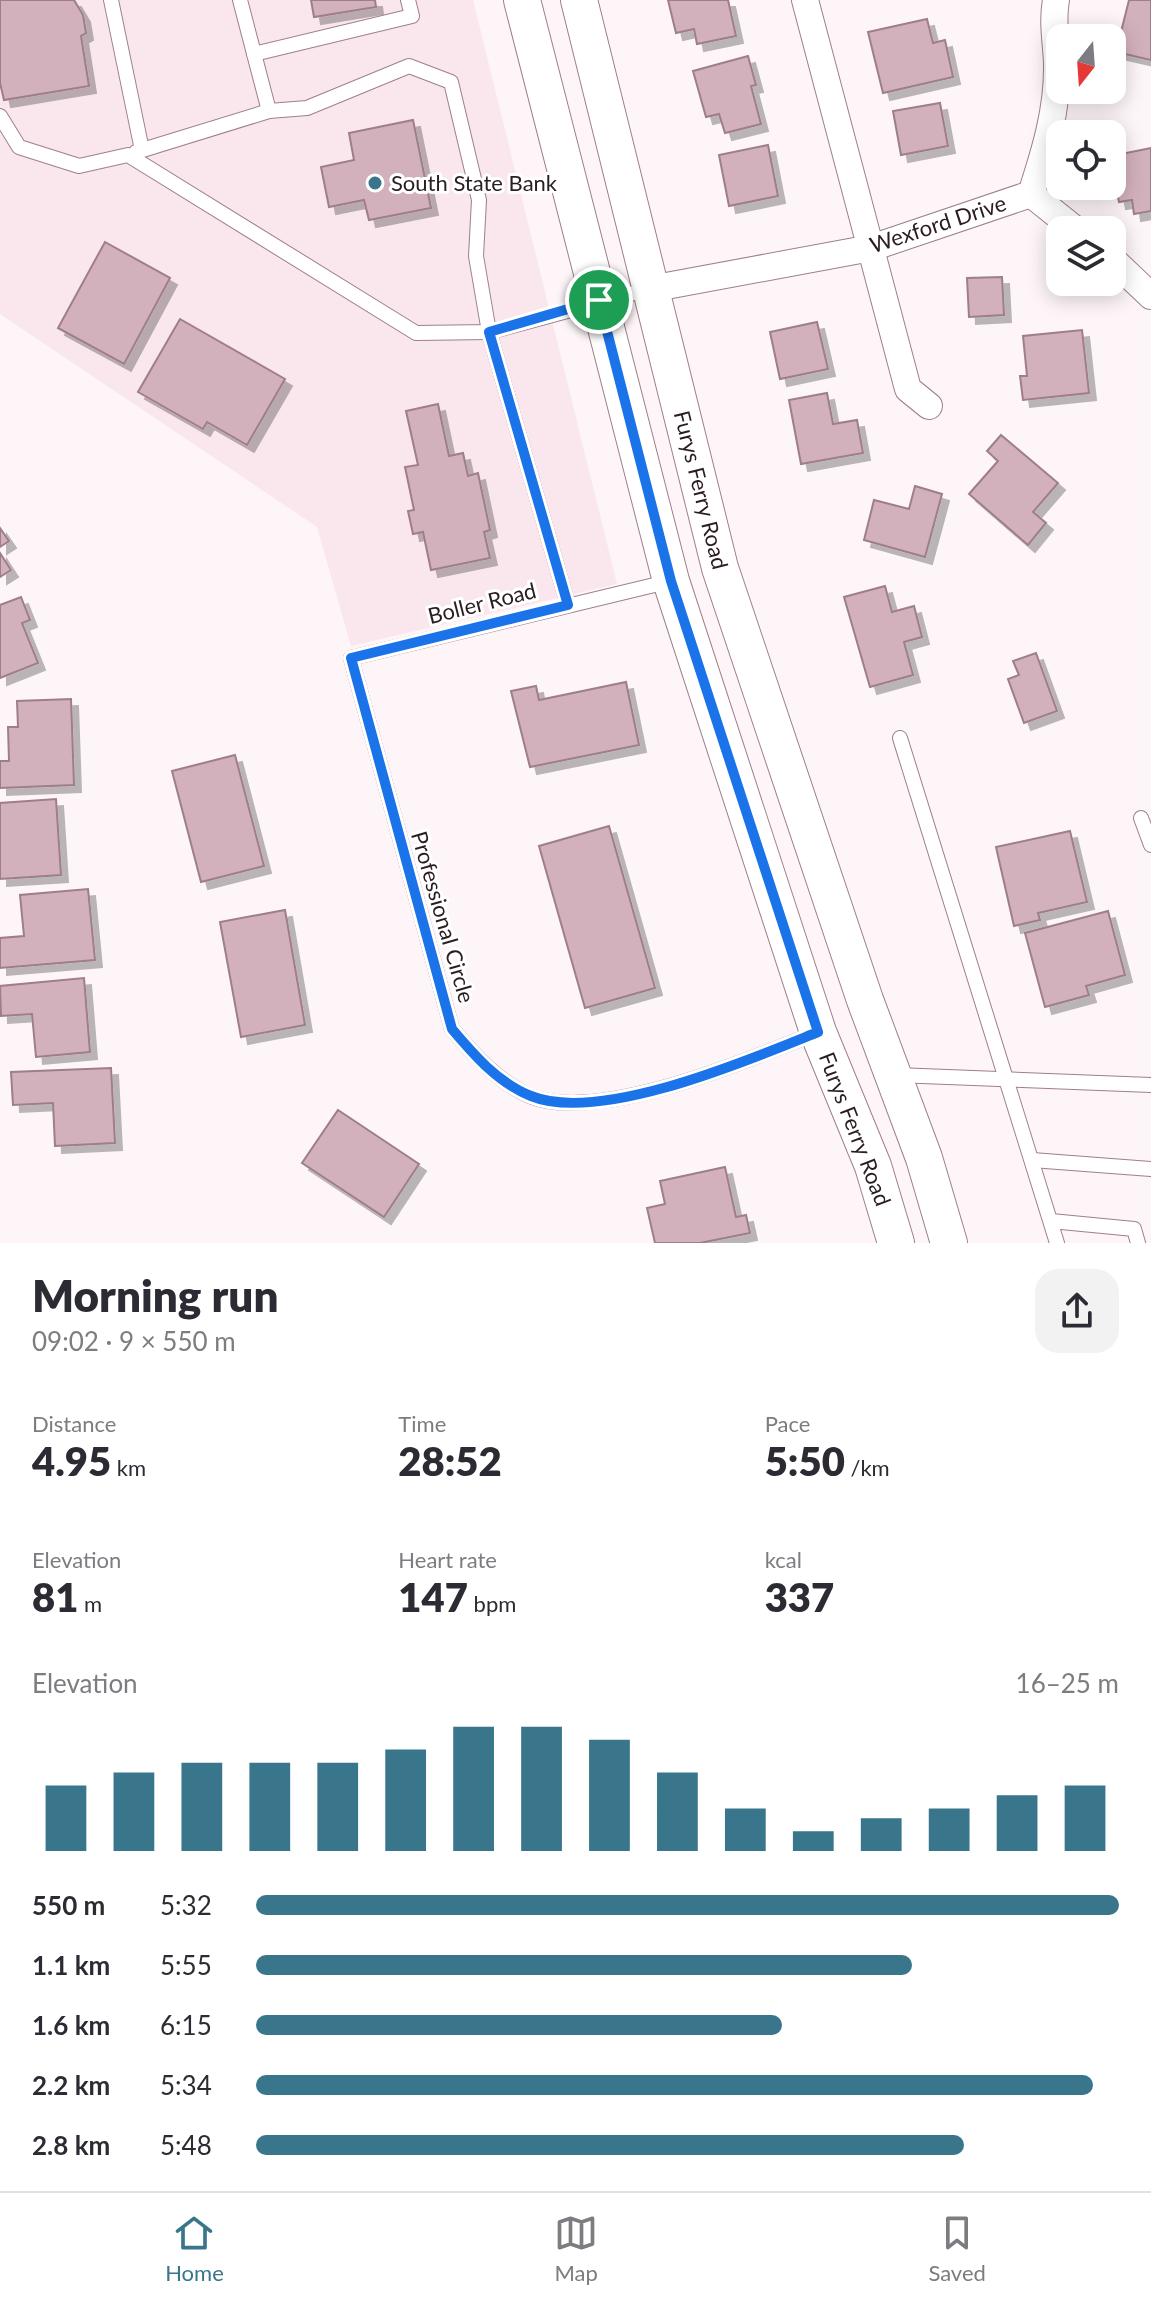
<!DOCTYPE html>
<html lang="en">
<head>
<meta charset="utf-8">
<style>
  :root { --surface:#fff; --page:#f2f2f3; --text:#2b2b33; --muted:#7c7c81; --line:#e1e1e2; --accent:#39768c }
  body { margin:0; font-family:Lato,sans-serif; background:var(--page); color:var(--text); height:100vh; display:flex; flex-direction:column; font-size:30px; white-space:nowrap }
  * { box-sizing:border-box; margin:0 }
  p { font-size:26px; color:var(--muted) }
  .icon { flex:none; width:44px; height:44px; fill:none; stroke:currentColor; stroke-width:2; stroke-linecap:round; stroke-linejoin:round }
  .map { position:relative; height:1243px; overflow:hidden }
  .drawer { display:flex; flex-direction:column; background:var(--surface); flex:1 }
  .drawer>* { flex:none }
  .needle { width:52px; rotate:197deg }
  .tools { position:absolute; left:1046px; top:24px; display:grid; gap:16px }
  .tools a { display:grid; place-items:center; width:80px; height:80px; border-radius:16px; background:var(--surface); box-shadow:0 4px 20px #0003; font-size:40px }
  .pin { position:absolute; display:grid; place-items:center; width:68px; height:68px; color:#fff; margin:-34px; border:4px solid #fff; border-radius:50%; box-shadow:0 2px 8px #0007 }
  .round { display:grid; place-items:center; flex:none; width:84px; height:84px; border-radius:24px; background:var(--page) }
  .head { display:flex; align-items:center; justify-content:space-between; height:136px; padding:0 32px }
  h1 { font-size:44px; font-weight:800; line-height:60px }
  .figures { display:grid; grid-template-columns:repeat(3,1fr); gap:12px; height:136px; padding:8px 32px }
  .figures div { display:grid; align-content:center }
  .figures b { font-size:40px; font-weight:800 }
  .figures small { font-size:22px; font-weight:400 }
  .figures p { font-size:22px }
  .chart { height:224px; padding:16px 32px }
  .chart p { display:flex; justify-content:space-between }
  .chart svg { width:100%; height:144px; margin-top:8px; stroke:var(--accent); stroke-width:6 }
  ul { padding:0 32px; list-style:none; font-size:26px }
  li { display:grid; grid-template-columns:128px 96px 1fr; align-items:center; height:60px }
  li i { height:20px; border-radius:10px; background:var(--accent) }
  .dock { display:flex; justify-content:space-around; align-items:center; height:112px; border-top:2px solid var(--line); background:var(--surface); font-size:22px; color:var(--muted) }
  .dock a { display:grid; justify-items:center; gap:4px }
  .dock .active { color:var(--accent) }
  .map>svg:first-child { display:block }
  .built { fill:#f9e7ed }
  .building { fill:#d3b1bc; stroke:#9e7e89; stroke-width:2; filter:url(#shadow) }
  .lines { fill:none; stroke-linecap:round; stroke-linejoin:round }
  .service-casing { stroke:#9f7f8a; stroke-width:16 }
  .minor-casing { stroke:#9f7f8a; stroke-width:28 }
  .secondary-casing { stroke:#9f7f8a; stroke-width:38 }
  .service { stroke:#fff; stroke-width:14 }
  .minor { stroke:#fff; stroke-width:26 }
  .secondary { stroke:#fff; stroke-width:36 }
  .route-casing { stroke:#fff; stroke-width:16 }
  .route { stroke:#1a73e8; stroke-width:10 }
  .poi-dot { fill:#39768c; stroke:#fff; stroke-width:3 }
  .labels { text-anchor:middle; stroke-width:6; stroke-linejoin:round; paint-order:stroke }
  .poi-label { font-size:22px; fill:#2a1d22; stroke:#fff; text-anchor:start }
  .street-label { font-size:22px; fill:#2a1d22; stroke:#fff }
</style>
</head>
<body>
<div class="map">
<svg width="1151" height="1243" viewBox="0 0 1151 1243">
  <defs>
    <filter id="shadow"><feDropShadow dx="7" dy="7" stdDeviation="0" flood-color="#0004"/></filter>
  </defs>
  <rect width="100%" height="100%" fill="#fdf5f8"/>
  <path class="built" d="M 0,0 L 473,0 L 617,584 L 351,646 L 317,527 L 0,314 Z"/>
  <g class="building">
    <path d="M 0,0 L 74,0 L 83,15 L 86,33 L 81,36 L 89,86 L 4,100 L 0,83 Z"/>
    <path d="M 311,0 L 375,0 L 376,7 L 314,17 Z"/>
    <path d="M 668,0 L 728,0 L 736,36 L 697,44 L 694,29 L 676,33 Z"/>
    <path d="M 1129,0 L 1151,0 L 1151,60 L 1116,52 Z"/>
    <path d="M 927,19 L 933,43 L 945,40 L 953,77 L 883,93 L 868,32 Z"/>
    <path d="M 748,56 L 756,85 L 751,86 L 761,124 L 725,133 L 719,114 L 706,117 L 693,71 Z"/>
    <path d="M 940,103 L 948,146 L 901,155 L 893,111 Z"/>
    <path d="M 413,120 L 431,208 L 369,220 L 364,200 L 329,207 L 321,167 L 354,160 L 349,133 Z"/>
    <path d="M 768,145 L 778,196 L 729,206 L 719,155 Z"/>
    <path d="M 1151,148 L 1151,211 L 1134,214 L 1132,200 L 1119,202 L 1114,177 L 1120,176 L 1116,155 Z"/>
    <path d="M 105,242 L 170,278 L 124,364 L 58,328 Z"/>
    <path d="M 1002,277 L 1004,315 L 969,317 L 967,278 Z"/>
    <path d="M 180,319 L 285,379 L 247,445 L 207,422 L 203,429 L 138,392 Z"/>
    <path d="M 817,322 L 828,369 L 780,379 L 770,332 Z"/>
    <path d="M 1082,330 L 1089,393 L 1023,400 L 1020,376 L 1027,376 L 1023,336 Z"/>
    <path d="M 827,393 L 833,424 L 857,420 L 863,453 L 801,464 L 789,400 Z"/>
    <path d="M 438,404 L 449,456 L 463,453 L 468,476 L 478,473 L 490,530 L 484,532 L 490,558 L 431,570 L 423,532 L 413,534 L 408,511 L 414,510 L 405,467 L 418,465 L 406,411 Z"/>
    <path d="M 1001,435 L 1058,483 L 1033,512 L 1046,523 L 1028,545 L 969,494 L 998,461 L 987,451 Z"/>
    <path d="M 915,486 L 942,494 L 925,557 L 864,540 L 874,500 L 909,509 Z"/>
    <path d="M 0,528 L 9,541 L 0,547 Z"/>
    <path d="M 0,553 L 11,570 L 0,577 Z"/>
    <path d="M 885,586 L 892,612 L 914,606 L 922,637 L 904,642 L 913,675 L 870,687 L 844,597 Z"/>
    <path d="M 21,597 L 30,620 L 22,623 L 38,663 L 0,678 L 0,605 Z"/>
    <path d="M 1036,653 L 1057,711 L 1024,723 L 1008,679 L 1019,675 L 1013,661 Z"/>
    <path d="M 626,682 L 639,745 L 530,767 L 511,691 L 536,686 L 539,700 Z"/>
    <path d="M 71,699 L 74,785 L 0,788 L 0,761 L 9,761 L 8,727 L 18,727 L 17,701 Z"/>
    <path d="M 235,755 L 264,866 L 201,882 L 172,771 Z"/>
    <path d="M 56,799 L 61,875 L 0,879 L 0,803 Z"/>
    <path d="M 609,826 L 655,988 L 585,1008 L 539,846 Z"/>
    <path d="M 1070,831 L 1087,902 L 1038,913 L 1040,920 L 1014,926 L 996,847 Z"/>
    <path d="M 88,889 L 95,960 L 0,968 L 0,938 L 24,936 L 20,895 Z"/>
    <path d="M 285,910 L 305,1025 L 241,1037 L 220,922 Z"/>
    <path d="M 1108,911 L 1125,975 L 1086,986 L 1089,995 L 1045,1007 L 1025,933 Z"/>
    <path d="M 84,978 L 90,1052 L 36,1057 L 32,1014 L 1,1016 L 0,986 Z"/>
    <path d="M 111,1068 L 115,1143 L 55,1146 L 53,1103 L 13,1105 L 11,1072 Z"/>
    <path d="M 338,1110 L 419,1164 L 384,1217 L 302,1163 Z"/>
    <path d="M 725,1167 L 736,1217 L 746,1215 L 750,1233 L 700,1243 L 655,1243 L 647,1208 L 665,1204 L 660,1181 Z"/>
  </g>
  <g class="lines">
    <defs>
      <g id="service">
        <path d="M 111,0 L 142,150"/>
        <path d="M 240,0 L 269,111 L 307,108 L 409,66 L 451,82 L 479,200 L 476,256 L 489,332 L 568,605"/>
        <path d="M 254,54 L 412,16 L 408,0"/>
        <path d="M 0,116 L 19,147 L 79,166 L 128,155 L 416,333 L 489,332 L 649,289"/>
        <path d="M 136,152 L 269,111"/>
        <path d="M 671,581 L 351,658 L 452,1029 C 474,1055 498,1082 530,1096 C 599,1124 751,1059 818,1032"/>
        <path d="M 900,738 L 1057,1243"/>
        <path d="M 1141,818 L 1151,845"/>
        <path d="M 896,1075 L 1151,1085"/>
        <path d="M 1032,1160 L 1151,1169"/>
        <path d="M 1051,1221 L 1134,1229 L 1138,1243"/>
      </g>
      <g id="minor">
        <path d="M 805,0 L 908,389 L 929,406"/>
        <path d="M 1031,194 L 1076,230"/>
        <path d="M 1112,259 L 1151,296"/>
        <path d="M 650,289 L 871,248 L 1031,194 C 1045,151 1058,109 1057,63 C 1056,41 1052,22 1056,0"/>
      </g>
      <g id="secondary">
        <path d="M 522,0 L 671,581 L 818,1032 L 873,1166 L 896,1243"/>
        <path d="M 579,0 L 720,568 L 865,1000 L 924,1158 L 949,1243"/>
      </g>
    </defs>
    <use href="#service" class="service-casing"/>
    <use href="#minor" class="minor-casing"/>
    <use href="#secondary" class="secondary-casing"/>
    <use href="#service" class="service"/>
    <use href="#minor" class="minor"/>
    <use href="#secondary" class="secondary"/>
  </g>
  <g class="lines">
    <defs>
      <path id="route" d="M 599,300 L 671,581 L 818,1032 C 751,1059 600,1124 531,1096 C 498,1083 474,1055 452,1029 L 351,658 L 568,605 L 489,332 Z"/>
    </defs>
    <use href="#route" class="route-casing"/>
    <use href="#route" class="route"/>
  </g>
  <circle class="poi-dot" cx="375" cy="183" r="8"/>
  <g class="labels">
    <g class="poi-label">
      <text x="391" y="191">South State Bank</text>
    </g>
    <g class="street-label">
      <text transform="translate(938 224) rotate(-18)" y="8">Wexford Drive</text>
      <text transform="translate(701 490) rotate(76)" y="8">Furys Ferry Road</text>
      <text transform="translate(482 603) rotate(-14)" y="8">Boller Road</text>
      <text transform="translate(443 917) rotate(74)" y="8">Professional Circle</text>
      <text transform="translate(855 1129) rotate(69)" y="8">Furys Ferry Road</text>
    </g>
  </g>
</svg>
<div class="tools">
<a><svg class="needle" viewBox="-14 -14 28 28"><path d="M0-13l5 13h-10z" fill="#e53935"/><path d="M0 13l5-13h-10z" fill="#7c7c81"/></svg></a>
<a><svg class="icon" aria-label="locate" viewBox="0 0 24 24"><circle cx="12" cy="12" r="6"/><path d="M12 2v4M12 18v4M2 12h4M18 12h4"/></svg></a>
<a><svg class="icon" aria-label="layers" viewBox="0 0 24 24"><path d="M12 4l9 5-9 5-9-5zM3 14l9 5 9-5"/></svg></a>
</div>
<div class="pin" style="left:599px;top:300px;background:#1e9e55"><svg class="icon" aria-label="arrive" viewBox="0 0 24 24"><path d="M6 21V4h12l-3 4 3 4H6"/></svg></div>
</div>
<section class="drawer">
<div class="head"><div><h1>Morning run</h1><p>09:02 · 9 × 550 m</p></div><a class="round"><svg class="icon" aria-label="share" viewBox="0 0 24 24"><path d="M12 15V3M7 8l5-5 5 5M5 13v7h14v-7"/></svg></a></div>
<div class="figures">
<div><p>Distance</p><b>4.95<small> km</small></b></div>
<div><p>Time</p><b>28:52</b></div>
<div><p>Pace</p><b>5:50<small> /km</small></b></div>
</div>
<div class="figures">
<div><p>Elevation</p><b>81<small> m</small></b></div>
<div><p>Heart rate</p><b>147<small> bpm</small></b></div>
<div><p>kcal</p><b>337</b></div>
</div>
<div class="chart"><p><span>Elevation</span>16–25 m</p>
<svg viewBox="0 0 160 44" preserveAspectRatio="none"><path d="M5 44V24M15 44V20M25 44V17M35 44V17M45 44V17M55 44V13M65 44V6M75 44V6M85 44V10M95 44V20M105 44V31M115 44V38M125 44V34M135 44V31M145 44V27M155 44V24"/></svg>
</div>
<ul>
<li><b>550 m</b>5:32<i style="width:100%"></i></li>
<li><b>1.1 km</b>5:55<i style="width:76%"></i></li>
<li><b>1.6 km</b>6:15<i style="width:61%"></i></li>
<li><b>2.2 km</b>5:34<i style="width:97%"></i></li>
<li><b>2.8 km</b>5:48<i style="width:82%"></i></li>
</ul>
</section>
<nav class="dock">
<a class="active"><svg class="icon" aria-label="home" viewBox="0 0 24 24"><path d="M3 11l9-7 9 7M6 9v11h12V9"/></svg>Home</a>
<a><svg class="icon" aria-label="map" viewBox="0 0 24 24"><path d="M3 6l6-2 6 2 6-2v14l-6 2-6-2-6 2zM9 4v14M15 6v14"/></svg>Map</a>
<a><svg class="icon" aria-label="saved" viewBox="0 0 24 24"><path d="M7 4h10v16l-5-4-5 4z"/></svg>Saved</a>
</nav>
</body>
</html>
